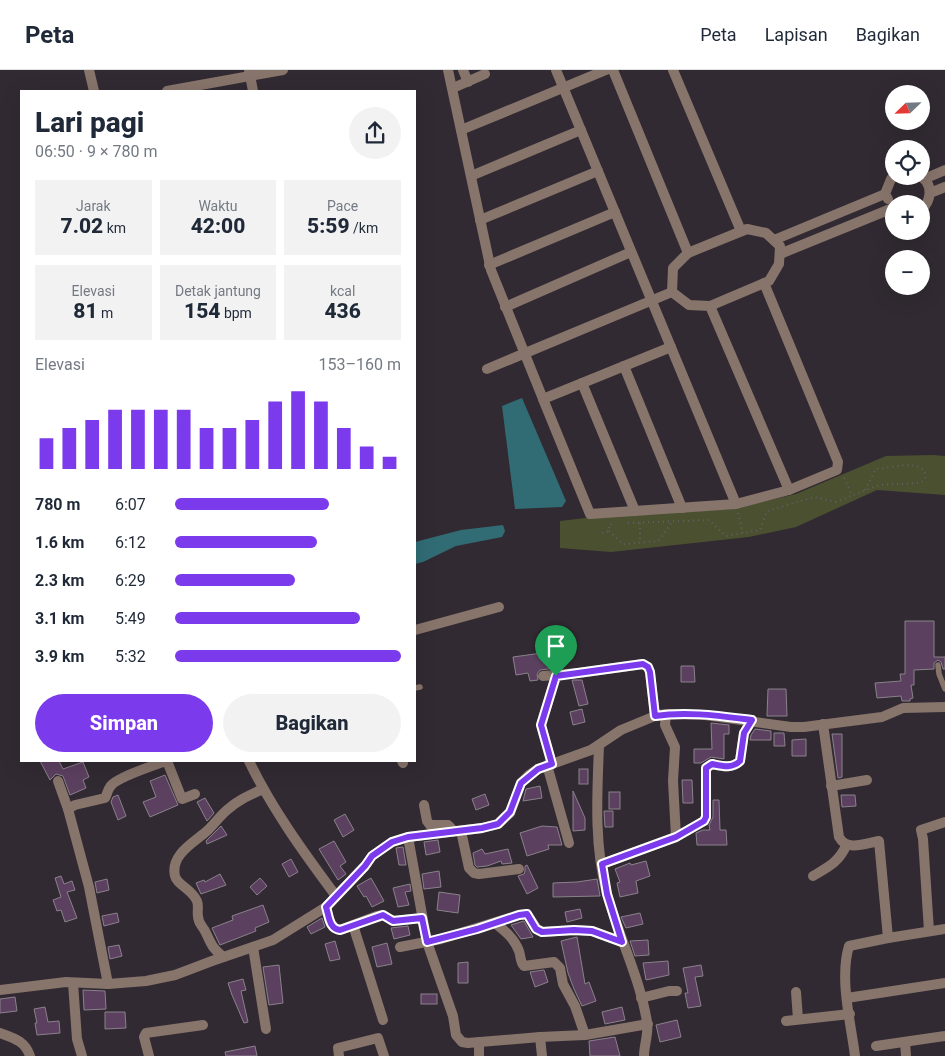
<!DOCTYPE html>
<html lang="id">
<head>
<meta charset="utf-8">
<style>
  :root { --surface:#fff; --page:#f2f2f3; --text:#1f2937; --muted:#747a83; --line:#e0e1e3; --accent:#7c3aed }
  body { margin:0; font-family:Roboto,sans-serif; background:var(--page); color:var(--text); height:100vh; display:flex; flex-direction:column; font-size:19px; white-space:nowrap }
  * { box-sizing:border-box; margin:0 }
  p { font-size:16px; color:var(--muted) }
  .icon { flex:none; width:28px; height:28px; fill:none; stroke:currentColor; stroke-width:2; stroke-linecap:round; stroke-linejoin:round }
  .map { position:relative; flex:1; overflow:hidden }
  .panel { position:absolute; left:20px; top:20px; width:396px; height:672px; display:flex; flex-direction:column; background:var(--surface); border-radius:0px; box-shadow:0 5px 20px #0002 }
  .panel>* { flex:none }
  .needle { width:32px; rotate:247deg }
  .controls { position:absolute; left:885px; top:15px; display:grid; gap:10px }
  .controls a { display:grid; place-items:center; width:45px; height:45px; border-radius:50%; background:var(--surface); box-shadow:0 5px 20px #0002; font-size:25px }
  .pin { position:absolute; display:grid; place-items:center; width:42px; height:42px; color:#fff; margin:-51px -21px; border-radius:50% 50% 50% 0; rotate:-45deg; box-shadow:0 0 5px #0007 }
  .pin .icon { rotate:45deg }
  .round { display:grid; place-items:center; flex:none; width:52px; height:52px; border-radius:26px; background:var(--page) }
  .headline { display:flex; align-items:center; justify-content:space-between; height:85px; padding:0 15px }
  h1 { font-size:28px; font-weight:800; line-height:38px }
  .figures { display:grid; grid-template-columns:repeat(3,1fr); gap:8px; height:85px; padding:5px 15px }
  .figures div { display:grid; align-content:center; border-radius:0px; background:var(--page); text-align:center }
  .figures b { font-size:21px; font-weight:800 }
  .figures small { font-size:14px; font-weight:400 }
  .figures p { font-size:14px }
  .chart { height:140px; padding:10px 15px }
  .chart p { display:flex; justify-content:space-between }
  .chart svg { width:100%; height:90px; margin-top:5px; stroke:var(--accent); stroke-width:6 }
  .button { display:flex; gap:10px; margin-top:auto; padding:10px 15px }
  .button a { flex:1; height:58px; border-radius:30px; background:var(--accent); color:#fff; font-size:20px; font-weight:800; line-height:58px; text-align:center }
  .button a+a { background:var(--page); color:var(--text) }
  ul { padding:0 15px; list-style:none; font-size:16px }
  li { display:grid; grid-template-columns:80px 60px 1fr; align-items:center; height:38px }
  li i { height:12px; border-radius:6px; background:var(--accent) }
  header { display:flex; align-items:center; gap:30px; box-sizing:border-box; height:70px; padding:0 25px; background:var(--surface); border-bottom:1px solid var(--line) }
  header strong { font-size:24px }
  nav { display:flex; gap:28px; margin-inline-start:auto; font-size:18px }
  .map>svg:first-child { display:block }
  .green { fill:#4b5130 }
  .water { fill:#316c75 }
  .building { fill:#5c4060; stroke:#8a818b }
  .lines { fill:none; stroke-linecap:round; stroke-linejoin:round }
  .path { stroke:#655e66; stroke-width:2; stroke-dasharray:1 4; stroke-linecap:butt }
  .service { stroke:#87746b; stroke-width:5.5 }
  .minor { stroke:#87746b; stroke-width:10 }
  .route-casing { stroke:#fff; stroke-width:10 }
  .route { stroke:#7c3aed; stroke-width:6 }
</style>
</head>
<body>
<header>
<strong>Peta</strong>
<nav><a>Peta</a><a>Lapisan</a><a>Bagikan</a></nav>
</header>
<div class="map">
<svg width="945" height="986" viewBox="0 0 945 986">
  <rect width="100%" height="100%" fill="#312a32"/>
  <path class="green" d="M 933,385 L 945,386 L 945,425 L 877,420 L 796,457 L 749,467 L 611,482 L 560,478 L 560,451 L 594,447 L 733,439 L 796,424 L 886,386 Z"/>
  <g class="water">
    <path d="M 522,328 L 566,431 L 562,437 L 515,439 L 502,336 Z"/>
    <path d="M 503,455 L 505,461 L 502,467 L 456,476 L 423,492 L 415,494 L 415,472 L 461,460 Z"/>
  </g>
  <g class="building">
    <path d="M 905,551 L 934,551 L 934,587 L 945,587 L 945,599 L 943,599 L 941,592 L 938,590 L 934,593 L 934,599 L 914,600 L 914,615 L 911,615 L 913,628 L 910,629 L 910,631 L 902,631 L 901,626 L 877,628 L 875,613 L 901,611 L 900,604 L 905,604 Z"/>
    <path d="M 549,576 L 549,577 L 561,576 L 564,597 L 540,600 L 537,604 L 538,610 L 530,611 L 528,603 L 516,605 L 513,587 L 542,583 L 541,577 Z"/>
    <path d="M 681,596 L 694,596 L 695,612 L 681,612 Z"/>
    <path d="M 572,610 L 582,610 L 588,634 L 579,636 Z"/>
    <path d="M 768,619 L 786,619 L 787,646 L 767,646 Z"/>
    <path d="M 582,639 L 585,652 L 573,655 L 570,642 Z"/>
    <path d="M 711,653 L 729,655 L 729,664 L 724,664 L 724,689 L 711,687 L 701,693 L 694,693 L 694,679 L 712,679 Z"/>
    <path d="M 755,659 L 771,661 L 771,670 L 750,670 L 751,665 Z"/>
    <path d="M 774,663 L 784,663 L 785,676 L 774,676 Z"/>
    <path d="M 832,664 L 842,664 L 842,707 L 838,708 Z"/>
    <path d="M 806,669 L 806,686 L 792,686 L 792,670 Z"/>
    <path d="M 40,691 L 59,691 L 63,699 L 83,692 L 89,707 L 83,710 L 86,718 L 70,725 L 63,706 L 56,704 L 50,710 Z"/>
    <rect x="579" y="699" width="9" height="15"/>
    <path d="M 165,705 L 178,735 L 150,747 L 143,732 L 156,727 L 150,711 Z"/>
    <path d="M 682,710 L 692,710 L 693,733 L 683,733 Z"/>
    <path d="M 540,716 L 542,728 L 523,731 L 526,719 Z"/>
    <path d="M 573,721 L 585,748 L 585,760 L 573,761 Z"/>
    <rect x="609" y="722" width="11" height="17"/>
    <path d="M 485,724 L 489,735 L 476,740 L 472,729 Z"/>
    <path d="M 118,725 L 126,746 L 118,750 L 111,732 L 113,727 Z"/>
    <path d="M 841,725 L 855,725 L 856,736 L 842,737 Z"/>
    <path d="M 205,728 L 214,743 L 207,751 L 197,732 Z"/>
    <path d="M 713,730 L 719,730 L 720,760 L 726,760 L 727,775 L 697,775 L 696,763 L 703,760 L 710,760 L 709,755 L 713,747 Z"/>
    <path d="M 604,741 L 613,741 L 613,757 L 605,757 Z"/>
    <path d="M 345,744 L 354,760 L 343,767 L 334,750 Z"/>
    <path d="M 221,756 L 227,765 L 207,774 L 206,771 Z"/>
    <path d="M 542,756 L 557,757 L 562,775 L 548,775 L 549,779 L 527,786 L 520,763 Z"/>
    <path d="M 438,770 L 440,782 L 426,785 L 424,772 Z"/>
    <path d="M 334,771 L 346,792 L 340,796 L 346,804 L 338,810 L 319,779 Z"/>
    <path d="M 403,777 L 406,795 L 399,795 L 396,778 Z"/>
    <path d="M 482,779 L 485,784 L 508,779 L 512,793 L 502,794 L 501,791 L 487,796 L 477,797 L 475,795 L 473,783 Z"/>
    <path d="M 291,789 L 298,802 L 289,807 L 282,794 Z"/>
    <path d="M 646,791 L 650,806 L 636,811 L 638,823 L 620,827 L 617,813 L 620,812 L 615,799 L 630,793 L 631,795 Z"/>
    <path d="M 527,795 L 538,818 L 527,824 L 518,806 L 524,804 L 525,801 L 525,796 Z"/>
    <path d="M 439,801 L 441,817 L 424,819 L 422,804 Z"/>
    <path d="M 220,804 L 226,815 L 201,824 L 196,813 L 204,810 L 205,812 Z"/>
    <path d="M 61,806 L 64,814 L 72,811 L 75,820 L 67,822 L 77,848 L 65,852 L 61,840 L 57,841 L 53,830 L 61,827 L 55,808 Z"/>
    <path d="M 260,808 L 267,816 L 257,825 L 250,817 Z"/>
    <path d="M 371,808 L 384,831 L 372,837 L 366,826 L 364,827 L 357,816 Z"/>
    <path d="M 107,809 L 109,820 L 97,823 L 95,812 Z"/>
    <path d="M 597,809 L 600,826 L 553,827 L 553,813 L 577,812 Z"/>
    <path d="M 410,814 L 411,821 L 405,822 L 409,835 L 398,837 L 393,818 Z"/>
    <path d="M 439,822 L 460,825 L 458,843 L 437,840 Z"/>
    <path d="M 263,835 L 269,852 L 255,858 L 256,861 L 220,875 L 212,858 L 233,850 L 232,846 Z"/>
    <path d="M 580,839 L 582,848 L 567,852 L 565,842 Z"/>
    <path d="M 117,843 L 119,852 L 104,856 L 102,846 Z"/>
    <path d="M 640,843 L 643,854 L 626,858 L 621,847 Z"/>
    <path d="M 322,848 L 325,857 L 311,864 L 307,857 Z"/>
    <path d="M 524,851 L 533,867 L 521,869 L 511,855 Z"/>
    <path d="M 408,856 L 410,865 L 394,869 L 391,858 Z"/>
    <path d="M 577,867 L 585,914 L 589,912 L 596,931 L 582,936 L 574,919 L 568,903 L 561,871 Z"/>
    <path d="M 648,870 L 649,885 L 635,886 L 630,871 Z"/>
    <path d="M 335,871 L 340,889 L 330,891 L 325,874 Z"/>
    <path d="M 387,873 L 392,894 L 377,897 L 372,877 Z"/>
    <path d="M 119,875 L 122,886 L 110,889 L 108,877 Z"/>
    <path d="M 668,891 L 669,905 L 646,910 L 643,893 Z"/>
    <path d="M 468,892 L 468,913 L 458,913 L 458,893 Z"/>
    <path d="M 279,895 L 283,933 L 269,935 L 263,897 Z"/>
    <path d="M 701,895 L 703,906 L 695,907 L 701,936 L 688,938 L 685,923 L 688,923 L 683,898 Z"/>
    <path d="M 544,900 L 548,912 L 535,917 L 530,902 Z"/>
    <path d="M 243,909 L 246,920 L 241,921 L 248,952 L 244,953 L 232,925 L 228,913 Z"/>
    <path d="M 83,920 L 105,921 L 106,939 L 84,940 Z"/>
    <rect x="421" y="924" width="16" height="10"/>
    <path d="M 15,927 L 17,941 L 0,943 L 0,929 Z"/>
    <path d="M 45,937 L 48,952 L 59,951 L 60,963 L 37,965 L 35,953 L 37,953 L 34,939 Z"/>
    <path d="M 622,937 L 625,950 L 605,954 L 602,942 Z"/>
    <path d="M 105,942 L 125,942 L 126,958 L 105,959 Z"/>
    <path d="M 677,950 L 681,967 L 660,972 L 656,955 Z"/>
    <path d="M 615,967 L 620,986 L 590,986 L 589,971 Z"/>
    <path d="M 255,976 L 257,986 L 226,986 L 225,982 Z"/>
  </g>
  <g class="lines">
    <g class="path">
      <path d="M 844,408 L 852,425"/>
      <path d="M 738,443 L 743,463"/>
      <path d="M 628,453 L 709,450 L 726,466 L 760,460 L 767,441 L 814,427 L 836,432 L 879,415 L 920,413 L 925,409 C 929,387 890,398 876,399 L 865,420"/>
      <path d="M 640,453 L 640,473"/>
      <path d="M 609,461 L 623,474 L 658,471 L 673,451"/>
      <path d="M 602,463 L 609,461 L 609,455 L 613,454"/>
    </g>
    <g class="service">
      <path d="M 938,595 L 939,604 L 945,619"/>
      <path d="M 415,618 L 420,617"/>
    </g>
    <g class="minor">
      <path d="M 89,0 L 94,21"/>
      <path d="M 249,0 L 253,21"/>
      <path d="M 448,0 L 491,200 L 543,329"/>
      <path d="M 463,0 L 468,12"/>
      <path d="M 556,0 L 736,434"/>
      <path d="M 613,0 L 688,183"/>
      <path d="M 673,0 L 741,161"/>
      <path d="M 453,18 L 485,4"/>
      <path d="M 167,21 L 283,0"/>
      <path d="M 461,60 L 606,0"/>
      <path d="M 471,106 L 581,60"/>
      <path d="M 920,106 C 933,113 932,131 921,140"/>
      <path d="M 924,109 L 945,100"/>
      <path d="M 930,123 L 945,117"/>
      <path d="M 888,129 L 885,124 L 891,109 L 895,106"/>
      <path d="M 480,150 L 598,101"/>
      <path d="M 747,159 L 766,163 L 780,176 L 779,194 L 769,211 L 710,236 L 689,235 L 672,222 L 673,198 L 688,183 Z"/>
      <path d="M 774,170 L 885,124"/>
      <path d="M 780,184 L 893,138"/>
      <path d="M 489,195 L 615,142"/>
      <path d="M 710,236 L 789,420"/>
      <path d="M 505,237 L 631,182"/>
      <path d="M 671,277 L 543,329 L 590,444 L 736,434 L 789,420 L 837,400 L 838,392 L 764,213"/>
      <path d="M 624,296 L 682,438"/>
      <path d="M 487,299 L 672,222"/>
      <path d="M 582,313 L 635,441"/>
      <path d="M 415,560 L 499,537"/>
      <path d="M 543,606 L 579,603 L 643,594 L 648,597 L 650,602 L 655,646"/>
      <path d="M 666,644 L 665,655 L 675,677 L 673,711 L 676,767"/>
      <path d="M 823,654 L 839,767 C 847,782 866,773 879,771 L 888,868"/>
      <path d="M 599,676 C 597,725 594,776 607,824 C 619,867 640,908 647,952 C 649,963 644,975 644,986"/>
      <path d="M 167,691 L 182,729 L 195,724"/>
      <path d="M 249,691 C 272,739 304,783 336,826"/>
      <path d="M 402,691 L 403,693"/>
      <path d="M 552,694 L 541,655 L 556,606"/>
      <path d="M 547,695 L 569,773"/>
      <path d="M 58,711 L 68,739"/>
      <path d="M 831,716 L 867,710"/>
      <path d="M 424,735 L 427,751 L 430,755 L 448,755 L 451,758 L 452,762"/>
      <path d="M 461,761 L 469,798 L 474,803 L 479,804 L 519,799"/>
      <path d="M 408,767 L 427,872 L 453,946 L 456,965 L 462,972 L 468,973 L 540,967 L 585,965 L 648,954"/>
      <path d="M 602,794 L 676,767 L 704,751 L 706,747 L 706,698 L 712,694 C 722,696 732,699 740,691 L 744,663 L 752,650"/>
      <path d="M 813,806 C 828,797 838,793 846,776"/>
      <path d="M 326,837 C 329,846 329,859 340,860 L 377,846 L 383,845 L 393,851 L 422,848"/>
      <path d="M 495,853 C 505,861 514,868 519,881 C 521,887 520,892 524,896 L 554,892 L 560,898 L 563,914 L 575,936 L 585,965"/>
      <path d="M 353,855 L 383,950"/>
      <path d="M 929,861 L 923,769 L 921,760 L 945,752"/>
      <path d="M 253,877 L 266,959"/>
      <path d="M 400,877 L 441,869 L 519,845 L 527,844 L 537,859 L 543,862 L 574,860 L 592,861 L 622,872"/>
      <path d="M 223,887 C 212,877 212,876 206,863 C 203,856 198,854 198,846 C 197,841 199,836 197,831 C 192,819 177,815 175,806 C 170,784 195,772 208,760 C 215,753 220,746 227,740 C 238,730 250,725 263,719"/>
      <path d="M 73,913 L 77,969 L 82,986"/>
      <path d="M 108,914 L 89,817 L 68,739 L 75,735 L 105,728 C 107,725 107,721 110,717 C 115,708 155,695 166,691"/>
      <path d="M 0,920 L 66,912 L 108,914 L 146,911 L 175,905 L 212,891 L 273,870 L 326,837 L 365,796 L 372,786 L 392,772 L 408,767 L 482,758 L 498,754 L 510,743 L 521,713 L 529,705 L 538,699 L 591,680 L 621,660 L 655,646 L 666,644 L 705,645 L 791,657 L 804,657 L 882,647 L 903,638 L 945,637"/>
      <path d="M 796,922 L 798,949"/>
      <path d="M 641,928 L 669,921 L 677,921"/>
      <path d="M 847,928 L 945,913"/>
      <path d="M 786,951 L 850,944"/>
      <path d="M 0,963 C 14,968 25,971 30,986"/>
      <path d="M 540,967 L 542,986"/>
      <path d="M 905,972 L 906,986"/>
      <path d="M 876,976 L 945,966"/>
      <path d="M 149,986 L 144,967 L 146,963 L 203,955"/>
      <path d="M 339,986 L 338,978 L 378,968 L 384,986"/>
      <path d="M 479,986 L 479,972"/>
      <path d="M 855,986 C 851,953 839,909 849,876 L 888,868 L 945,859"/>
    </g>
  </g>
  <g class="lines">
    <defs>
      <path id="route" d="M 643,594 L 648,597 L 650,602 L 655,646 C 687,641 720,646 752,650 L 744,663 L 740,691 C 732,699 722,696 712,694 L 706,698 L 706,747 L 704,751 L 676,767 L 602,794 L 607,824 L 622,872 L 592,861 L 574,860 L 542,862 L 536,859 L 527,844 L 519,845 L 477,859 L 427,872 L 422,848 L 393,851 L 383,845 L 340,860 C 329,859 329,846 326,837 L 365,796 L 372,786 L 392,772 L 408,767 L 482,758 L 498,754 L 510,742 L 521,713 L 538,699 L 552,694 L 541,655 L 556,606 Z"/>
    </defs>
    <use href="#route" class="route-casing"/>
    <use href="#route" class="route"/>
  </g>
</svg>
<div class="controls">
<a><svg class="needle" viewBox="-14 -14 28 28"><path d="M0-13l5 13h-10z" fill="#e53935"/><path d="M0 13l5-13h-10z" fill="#747a83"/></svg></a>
<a><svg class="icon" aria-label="locate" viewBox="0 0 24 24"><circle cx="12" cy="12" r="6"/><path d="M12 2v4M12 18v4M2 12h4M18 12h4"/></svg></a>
<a>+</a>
<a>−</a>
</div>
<div class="pin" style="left:556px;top:606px;background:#1e9e55"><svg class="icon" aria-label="arrive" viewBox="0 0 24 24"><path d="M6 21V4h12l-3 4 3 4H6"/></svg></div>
<section class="panel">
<div class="headline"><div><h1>Lari pagi</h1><p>06:50 · 9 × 780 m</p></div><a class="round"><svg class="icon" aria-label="share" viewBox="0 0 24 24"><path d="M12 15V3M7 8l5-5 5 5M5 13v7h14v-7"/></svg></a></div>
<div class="figures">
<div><p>Jarak</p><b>7.02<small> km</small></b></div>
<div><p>Waktu</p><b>42:00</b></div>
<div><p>Pace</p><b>5:59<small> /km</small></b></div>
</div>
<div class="figures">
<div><p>Elevasi</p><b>81<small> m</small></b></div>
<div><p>Detak jantung</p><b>154<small> bpm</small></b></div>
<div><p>kcal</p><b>436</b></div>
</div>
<div class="chart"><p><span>Elevasi</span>153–160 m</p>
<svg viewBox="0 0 160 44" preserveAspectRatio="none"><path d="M5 44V29M15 44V24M25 44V20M35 44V15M45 44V15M55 44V15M65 44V15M75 44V24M85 44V24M95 44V20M105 44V11M115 44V6M125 44V11M135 44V24M145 44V33M155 44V38"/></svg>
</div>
<ul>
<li><b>780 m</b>6:07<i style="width:68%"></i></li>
<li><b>1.6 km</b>6:12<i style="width:63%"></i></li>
<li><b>2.3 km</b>6:29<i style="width:53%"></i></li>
<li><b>3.1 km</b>5:49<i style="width:82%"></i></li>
<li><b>3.9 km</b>5:32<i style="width:100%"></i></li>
</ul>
<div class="button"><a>Simpan</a><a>Bagikan</a></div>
</section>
</div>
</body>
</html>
